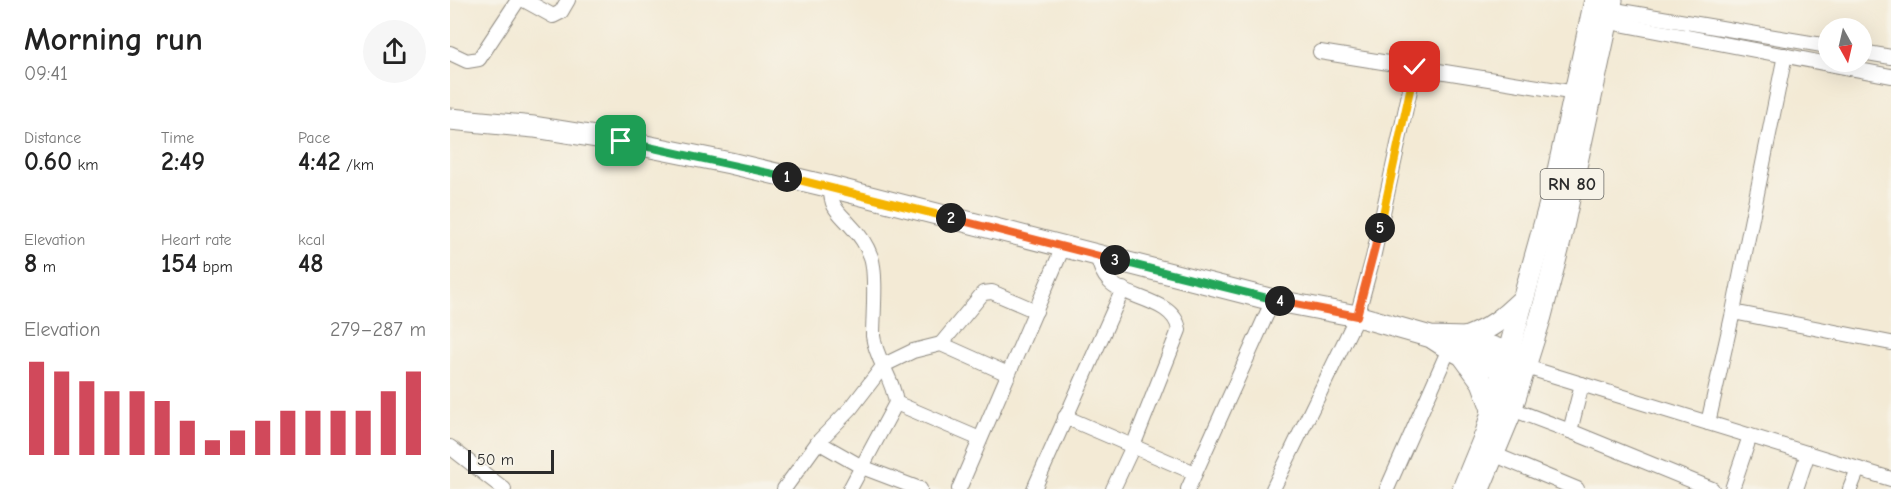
<!DOCTYPE html>
<html lang="en">
<head>
<meta charset="utf-8">
<style>
  :root { --surface:#fff; --page:#f6f6f6; --text:#222; --muted:#767676; --accent:#d1495b }
  body { margin:0; font-family:"Comic Neue",sans-serif; background:var(--page); color:var(--text); height:100vh; display:flex; flex-direction:column; font-size:22px; white-space:nowrap }
  * { box-sizing:border-box; margin:0 }
  p { font-size:20px; color:var(--muted) }
  .icon { flex:none; width:33px; height:33px; fill:none; stroke:currentColor; stroke-width:2; stroke-linecap:round; stroke-linejoin:round }
  .map { position:relative; flex:1; overflow:hidden }
  .panel { display:flex; flex-direction:column; background:var(--surface); width:450px }
  .panel>* { flex:none }
  .needle { width:39px; rotate:172deg }
  .controls { position:absolute; left:1368px; top:18px; display:grid; gap:12px }
  .controls a { display:grid; place-items:center; width:54px; height:54px; border-radius:50%; background:var(--surface); box-shadow:0 6px 24px #0002; font-size:30px }
  .scale { position:absolute; left:18px; bottom:15px; width:86px; box-sizing:border-box; padding-left:6px; border:3px solid #2b2b2b; border-top:0; font-size:16px; line-height:21px; white-space:nowrap; color:#2b2b2b; -webkit-text-stroke:4px #f7f3e8; paint-order:stroke }
  .pin { position:absolute; display:grid; place-items:center; width:51px; height:51px; color:#fff; margin:-26px; border-radius:12px; box-shadow:0 3px 9px #0006 }
  .km { position:absolute; width:30px; height:30px; margin:-15px; border-radius:50%; background:#222; color:#fff; font-size:16px; line-height:30px; text-align:center }
  .round { display:grid; place-items:center; flex:none; width:63px; height:63px; border-radius:32px; background:var(--page) }
  .head { display:flex; align-items:center; justify-content:space-between; height:102px; padding:0 24px }
  h1 { font-size:33px; font-weight:800; line-height:45px }
  .stats { display:grid; grid-template-columns:repeat(3,1fr); gap:9px; height:102px; padding:6px 24px }
  .stats div { display:grid; align-content:center }
  .stats b { font-size:26px; font-weight:800 }
  .stats small { font-size:16px; font-weight:400 }
  .stats p { font-size:16px }
  .chart { height:168px; padding:12px 24px }
  .chart p { display:flex; justify-content:space-between }
  .chart svg { width:100%; height:108px; margin-top:6px; stroke:var(--accent); stroke-width:6 }
  main { display:flex; flex:1; min-height:0 }
  .map>svg:first-child { display:block }
  .lines { fill:none; stroke-linecap:round; stroke-linejoin:round }
  .street-casing { stroke:#8f8a80; stroke-width:16 }
  .primary-casing { stroke:#8f8a80; stroke-width:23 }
  .street { stroke:#fff; stroke-width:14 }
  .primary { stroke:#fff; stroke-width:21 }
  .split-1-casing { stroke:#fff; stroke-width:12 }
  .split-2-casing { stroke:#fff; stroke-width:12 }
  .split-3-casing { stroke:#fff; stroke-width:12 }
  .split-4-casing { stroke:#fff; stroke-width:12 }
  .split-5-casing { stroke:#fff; stroke-width:12 }
  .split-6-casing { stroke:#fff; stroke-width:12 }
  .split-1 { stroke:#22a559; stroke-width:8 }
  .split-2 { stroke:#f5b400; stroke-width:8 }
  .split-3 { stroke:#f0652b; stroke-width:8 }
  .split-4 { stroke:#22a559; stroke-width:8 }
  .split-5 { stroke:#f0652b; stroke-width:8 }
  .split-6 { stroke:#f5b400; stroke-width:8 }
  .labels { text-anchor:middle; stroke-width:6; stroke-linejoin:round; paint-order:stroke }
  .shield { fill:#f7f3e8; stroke:#686764; stroke-width:1.5 }
  .shield-label { font-size:18px; font-weight:bold; fill:#2b2b2b }
</style>
</head>
<body>
<main>
<section class="panel">
<div class="head"><div><h1>Morning run</h1><p>09:41</p></div><a class="round"><svg class="icon" aria-label="share" viewBox="0 0 24 24"><path d="M12 15V3M7 8l5-5 5 5M5 13v7h14v-7"/></svg></a></div>
<div class="stats">
<div><p>Distance</p><b>0.60<small> km</small></b></div>
<div><p>Time</p><b>2:49</b></div>
<div><p>Pace</p><b>4:42<small> /km</small></b></div>
</div>
<div class="stats">
<div><p>Elevation</p><b>8<small> m</small></b></div>
<div><p>Heart rate</p><b>154<small> bpm</small></b></div>
<div><p>kcal</p><b>48</b></div>
</div>
<div class="chart"><p><span>Elevation</span>279–287 m</p>
<svg viewBox="0 0 160 44" preserveAspectRatio="none"><path d="M5 44V6M15 44V10M25 44V14M35 44V18M45 44V18M55 44V22M65 44V30M75 44V38M85 44V34M95 44V30M105 44V26M115 44V26M125 44V26M135 44V26M145 44V18M155 44V10"/></svg>
</div>
</section>
<div class="map">
<svg width="1441" height="489" viewBox="0 0 1441 489">
  <rect width="100%" height="100%" fill="#f7f3e8"/>
  <filter id="ink" filterUnits="userSpaceOnUse"><feTurbulence type="fractalNoise" baseFrequency=".0167" numOctaves="2"/><feDisplacementMap in="SourceGraphic" scale="12" xChannelSelector="R" yChannelSelector="G"/><feConvolveMatrix kernelMatrix="1 2 1 2 8 2 1 2 1" color-interpolation-filters="sRGB"/></filter>
  <filter id="wash" filterUnits="userSpaceOnUse"><feTurbulence type="fractalNoise" baseFrequency=".008" numOctaves="4" result="noise"/><feDisplacementMap in="SourceGraphic" scale="24" xChannelSelector="R" yChannelSelector="G"/><feGaussianBlur stdDeviation="1.35" result="paint"/><feColorMatrix in="noise" values="0 0 0 0 0 0 0 0 0 0 0 0 0 0 0 0 0 1.4 0 .05"/><feComposite in="paint" operator="in"/></filter>
  <g filter="url(#wash)">
    <rect width="100%" height="100%" fill="#f3ead5"/>
  </g>
  <g filter="url(#ink)">
    <g class="lines">
      <defs>
        <g id="street">
          <path d="M 74,0 L 103,16 L 111,12 L 118,0"/>
          <path d="M 1153,8 L 1378,46"/>
          <path d="M 1149,20 L 1441,76"/>
          <path d="M 870,52 L 1126,93"/>
          <path d="M 1412,52 L 1441,57"/>
          <path d="M 0,53 L 17,61 L 29,59 L 68,0"/>
          <path d="M 381,187 C 380,208 389,212 401,226 C 410,235 417,246 421,257 C 427,275 423,315 423,336 C 426,360 443,378 446,403 L 400,489"/>
          <path d="M 647,256 C 650,265 652,274 659,281 C 675,299 725,299 729,330 L 683,446 L 663,489"/>
          <path d="M 1283,312 L 1335,55"/>
          <path d="M 491,344 L 533,293 L 542,292 L 586,311"/>
          <path d="M 1076,367 L 1441,479"/>
          <path d="M 1132,384 L 1120,431 L 1262,489"/>
          <path d="M 446,403 L 530,439"/>
          <path d="M 1062,409 L 1120,431"/>
          <path d="M 615,417 L 745,473"/>
          <path d="M 1258,423 L 1283,312 L 1441,343"/>
          <path d="M 368,442 L 412,467 L 470,489"/>
          <path d="M 0,447 L 54,489"/>
          <path d="M 1043,454 L 1127,489"/>
          <path d="M 334,489 L 368,442 L 401,408 L 434,365 L 463,351 L 491,344 L 558,374"/>
          <path d="M 509,489 L 613,247"/>
          <path d="M 584,489 L 673,289"/>
          <path d="M 738,489 L 823,300"/>
          <path d="M 823,489 L 907,316 L 923,258 L 965,67"/>
          <path d="M 937,489 L 1002,342"/>
          <path d="M 1282,489 L 1300,436"/>
          <path d="M 1346,489 L 1358,453"/>
          <path d="M 1400,489 L 1408,469"/>
        </g>
        <g id="primary">
          <path d="M 0,119 L 84,127 L 171,141 L 280,163 L 381,187 L 823,300 L 907,316 L 981,337 L 1015,338 L 1059,353 L 1076,367"/>
          <path d="M 1015,338 C 1042,328 1052,319 1073,299"/>
          <path d="M 984,339 C 1004,353 1042,370 1066,368"/>
          <path d="M 1011,353 L 1032,382 L 1042,409"/>
          <path d="M 1013,489 L 1036,433 L 1104,189 L 1145,0"/>
          <path d="M 1029,489 L 1059,417 L 1091,316 L 1108,250 L 1162,0"/>
        </g>
      </defs>
      <use href="#street" class="street-casing"/>
      <use href="#primary" class="primary-casing"/>
      <use href="#street" class="street"/>
      <use href="#primary" class="primary"/>
    </g>
  </g>
  <g class="lines" filter="url(#ink)">
    <defs>
      <path id="split-1" d="M 171,141 L 337,177"/>
      <path id="split-2" d="M 337,177 L 501,218"/>
      <path id="split-3" d="M 501,218 L 665,260"/>
      <path id="split-4" d="M 665,260 L 830,301"/>
      <path id="split-5" d="M 830,301 L 907,316 L 930,228"/>
      <path id="split-6" d="M 930,228 L 965,67"/>
    </defs>
    <use href="#split-1" class="split-1-casing"/>
    <use href="#split-2" class="split-2-casing"/>
    <use href="#split-3" class="split-3-casing"/>
    <use href="#split-4" class="split-4-casing"/>
    <use href="#split-5" class="split-5-casing"/>
    <use href="#split-6" class="split-6-casing"/>
    <use href="#split-1" class="split-1"/>
    <use href="#split-2" class="split-2"/>
    <use href="#split-3" class="split-3"/>
    <use href="#split-4" class="split-4"/>
    <use href="#split-5" class="split-5"/>
    <use href="#split-6" class="split-6"/>
  </g>
  <g class="labels">
    <rect class="shield" x="1090.5" y="169" width="63" height="30" rx="4.5"/>
    <g class="shield-label">
      <text x="1122" y="190">RN 80</text>
    </g>
  </g>
</svg>
<div class="controls">
<a><svg class="needle" viewBox="-14 -14 28 28"><path d="M0-13l5 13h-10z" fill="#e53935"/><path d="M0 13l5-13h-10z" fill="#767676"/></svg></a>
</div>
<div class="scale">50 m</div>
<div class="pin" style="left:171px;top:141px;background:#1e9e55"><svg class="icon" aria-label="arrive" viewBox="0 0 24 24"><path d="M6 21V4h12l-3 4 3 4H6"/></svg></div>
<div class="pin" style="left:965px;top:67px;background:#d93025"><svg class="icon" aria-label="check" viewBox="0 0 24 24"><path d="M5 12l5 5 9-10"/></svg></div>
<b class="km" style="left:337px;top:177px">1</b>
<b class="km" style="left:501px;top:218px">2</b>
<b class="km" style="left:665px;top:260px">3</b>
<b class="km" style="left:830px;top:301px">4</b>
<b class="km" style="left:930px;top:228px">5</b>
</div>
</main>
</body>
</html>
